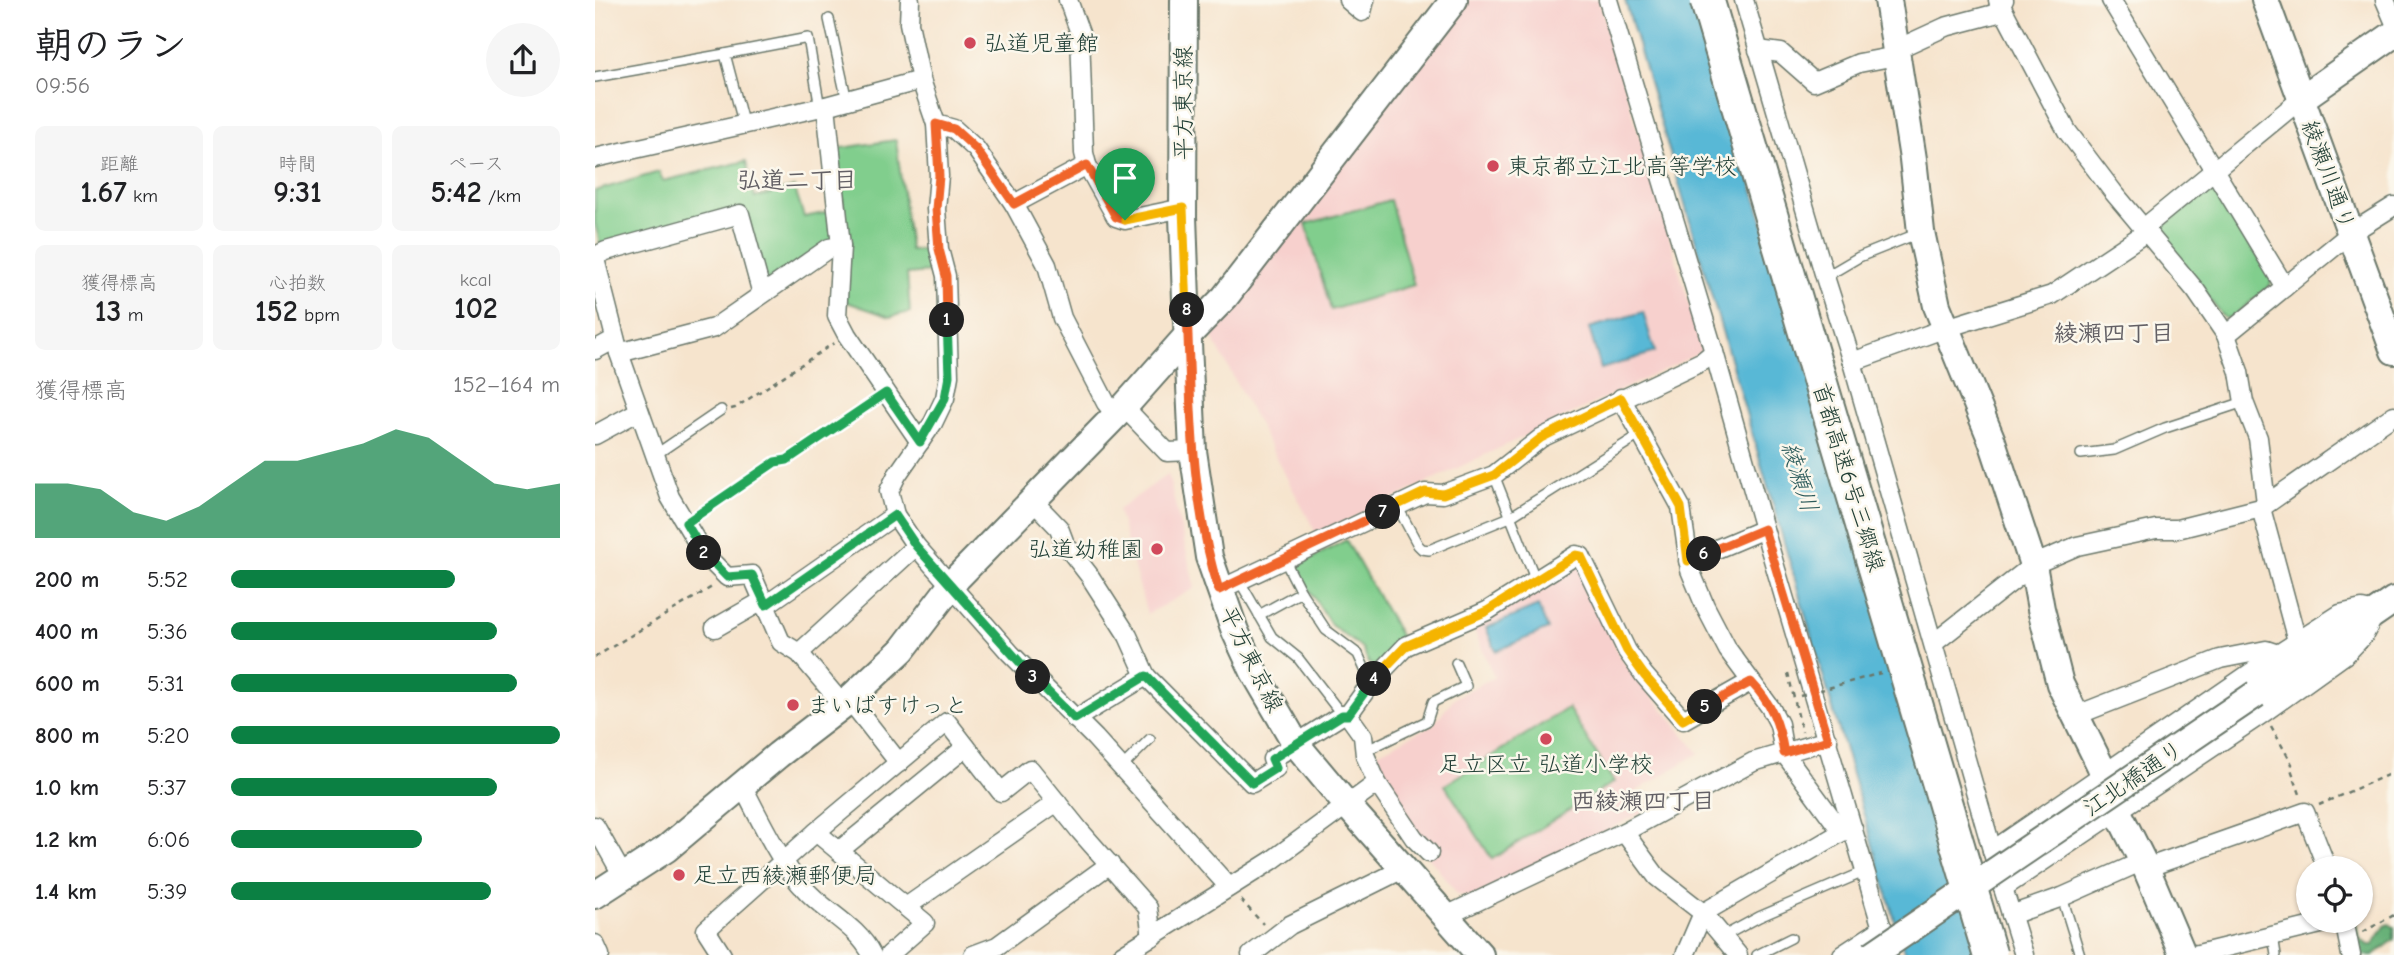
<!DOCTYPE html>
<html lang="ja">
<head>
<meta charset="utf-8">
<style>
  :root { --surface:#fff; --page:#f6f6f6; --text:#202124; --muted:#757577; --accent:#0b8043 }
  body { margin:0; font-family:"Comic Neue","Klee One",sans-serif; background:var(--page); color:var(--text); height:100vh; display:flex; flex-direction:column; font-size:26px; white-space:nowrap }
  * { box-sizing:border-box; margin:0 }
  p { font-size:23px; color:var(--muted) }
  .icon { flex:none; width:38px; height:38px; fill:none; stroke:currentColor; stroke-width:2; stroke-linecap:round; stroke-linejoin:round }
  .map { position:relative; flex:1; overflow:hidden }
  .side { display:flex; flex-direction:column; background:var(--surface); width:595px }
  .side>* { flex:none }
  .tools { position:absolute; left:1701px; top:856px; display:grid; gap:14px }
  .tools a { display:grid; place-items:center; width:77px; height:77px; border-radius:50%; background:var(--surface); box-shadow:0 2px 5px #0004; font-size:35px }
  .pin { position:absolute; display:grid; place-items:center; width:60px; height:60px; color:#fff; margin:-72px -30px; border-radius:50% 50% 50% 0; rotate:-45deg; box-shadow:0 0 7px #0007 }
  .pin .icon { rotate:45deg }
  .km { position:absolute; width:35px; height:35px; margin:-18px; border-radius:50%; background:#222; color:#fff; font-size:19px; line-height:35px; text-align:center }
  .round { display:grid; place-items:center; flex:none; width:74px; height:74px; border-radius:37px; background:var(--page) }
  .headline { display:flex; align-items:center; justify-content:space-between; height:119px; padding:0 35px }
  h1 { font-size:38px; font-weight:600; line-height:52px }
  .stats { display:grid; grid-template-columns:repeat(3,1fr); gap:10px; height:119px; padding:7px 35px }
  .stats div { display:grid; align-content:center; border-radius:10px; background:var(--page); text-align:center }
  .stats b { font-size:30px; font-weight:600 }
  .stats small { font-size:19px; font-weight:400 }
  .stats p { font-size:19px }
  .chart { height:196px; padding:14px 35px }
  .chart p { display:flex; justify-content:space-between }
  .chart svg { width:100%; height:126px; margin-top:7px; fill:var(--accent); opacity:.7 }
  ul { padding:0 35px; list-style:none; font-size:23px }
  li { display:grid; grid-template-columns:112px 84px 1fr; align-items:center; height:52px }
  li i { height:18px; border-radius:9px; background:var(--accent) }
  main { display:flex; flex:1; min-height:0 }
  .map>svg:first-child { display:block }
  .built { fill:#f7d0cd }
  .green { fill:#81ce8d; stroke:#508660; stroke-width:2 }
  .forest { fill:#68b178; stroke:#447756; stroke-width:2 }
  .water { fill:#58b8d6; stroke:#3c7a85; stroke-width:2 }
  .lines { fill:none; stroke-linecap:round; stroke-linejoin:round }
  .lane-casing { stroke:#6a776a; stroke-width:12 }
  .street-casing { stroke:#6a776a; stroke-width:21 }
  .secondary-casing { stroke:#6a776a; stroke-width:30 }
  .path { stroke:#6a776a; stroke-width:2.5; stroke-dasharray:5 5; stroke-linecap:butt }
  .lane { stroke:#fff; stroke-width:9 }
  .street { stroke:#fff; stroke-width:18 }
  .secondary { stroke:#fff; stroke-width:26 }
  .secondary-bridge-casing { stroke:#6a776a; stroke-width:30; stroke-linecap:butt }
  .highway-bridge-casing { stroke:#6a776a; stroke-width:37; stroke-linecap:butt }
  .path-bridge { stroke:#6a776a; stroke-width:2.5; stroke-dasharray:5 5; stroke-linecap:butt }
  .secondary-bridge { stroke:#fff; stroke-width:26 }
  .highway-bridge { stroke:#fff; stroke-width:33 }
  .split-1-casing { stroke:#fff; stroke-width:14 }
  .split-2-casing { stroke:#fff; stroke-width:14 }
  .split-3-casing { stroke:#fff; stroke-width:14 }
  .split-4-casing { stroke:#fff; stroke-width:14 }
  .split-5-casing { stroke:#fff; stroke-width:14 }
  .split-6-casing { stroke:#fff; stroke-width:14 }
  .split-7-casing { stroke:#fff; stroke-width:14 }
  .split-8-casing { stroke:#fff; stroke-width:14 }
  .split-9-casing { stroke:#fff; stroke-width:14 }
  .split-1 { stroke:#f0652b; stroke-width:9 }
  .split-2 { stroke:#22a559; stroke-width:9 }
  .split-3 { stroke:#22a559; stroke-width:9 }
  .split-4 { stroke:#22a559; stroke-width:9 }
  .split-5 { stroke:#f5b400; stroke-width:9 }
  .split-6 { stroke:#f0652b; stroke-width:9 }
  .split-7 { stroke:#f5b400; stroke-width:9 }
  .split-8 { stroke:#f0652b; stroke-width:9 }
  .split-9 { stroke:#f5b400; stroke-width:9 }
  .poi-dot { fill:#d1495b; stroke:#fbf7ec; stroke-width:2.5 }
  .labels { text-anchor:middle; stroke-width:5; stroke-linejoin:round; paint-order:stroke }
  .poi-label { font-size:23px; fill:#1f3d34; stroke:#fbf7ec; text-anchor:start }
  .street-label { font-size:23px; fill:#1f3d34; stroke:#fbf7ec }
  .neighbourhood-label { font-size:24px; font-weight:bold; fill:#636065; stroke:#fbf7ec }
  .water-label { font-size:24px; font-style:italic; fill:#2d5c5c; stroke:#fbf7ec }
</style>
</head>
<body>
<main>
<section class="side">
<div class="headline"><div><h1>朝のラン</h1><p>09:56</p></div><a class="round"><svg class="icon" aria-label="share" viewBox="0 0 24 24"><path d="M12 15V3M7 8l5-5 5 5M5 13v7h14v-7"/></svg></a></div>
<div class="stats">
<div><p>距離</p><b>1.67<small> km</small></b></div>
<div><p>時間</p><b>9:31</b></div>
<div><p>ペース</p><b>5:42<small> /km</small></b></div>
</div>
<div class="stats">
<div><p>獲得標高</p><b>13<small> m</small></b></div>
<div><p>心拍数</p><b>152<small> bpm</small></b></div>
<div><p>kcal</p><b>102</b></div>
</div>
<div class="chart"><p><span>獲得標高</span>152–164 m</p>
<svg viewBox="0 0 160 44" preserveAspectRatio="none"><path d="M0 44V25L10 25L20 27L30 35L40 38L50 33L60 25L70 17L80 17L90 14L100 11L110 6L120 9L130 17L140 25L150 27L160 25V44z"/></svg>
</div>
<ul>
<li><b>200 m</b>5:52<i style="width:68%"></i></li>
<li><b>400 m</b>5:36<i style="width:81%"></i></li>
<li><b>600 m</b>5:31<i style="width:87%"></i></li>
<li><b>800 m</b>5:20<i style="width:100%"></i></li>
<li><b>1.0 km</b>5:37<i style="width:81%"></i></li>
<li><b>1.2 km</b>6:06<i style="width:58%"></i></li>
<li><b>1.4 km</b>5:39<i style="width:79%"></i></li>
</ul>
</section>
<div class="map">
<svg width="1799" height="955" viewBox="0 0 1799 955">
  <rect width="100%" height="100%" fill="#fbf7ec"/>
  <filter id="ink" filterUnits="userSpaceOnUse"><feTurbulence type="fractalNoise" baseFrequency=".0143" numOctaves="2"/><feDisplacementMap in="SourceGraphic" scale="14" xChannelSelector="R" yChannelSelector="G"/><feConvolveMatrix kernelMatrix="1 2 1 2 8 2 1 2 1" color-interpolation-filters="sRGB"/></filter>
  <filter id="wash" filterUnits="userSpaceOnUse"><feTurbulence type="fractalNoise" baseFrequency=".00686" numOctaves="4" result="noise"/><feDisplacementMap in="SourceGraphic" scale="28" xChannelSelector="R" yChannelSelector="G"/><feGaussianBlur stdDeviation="1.57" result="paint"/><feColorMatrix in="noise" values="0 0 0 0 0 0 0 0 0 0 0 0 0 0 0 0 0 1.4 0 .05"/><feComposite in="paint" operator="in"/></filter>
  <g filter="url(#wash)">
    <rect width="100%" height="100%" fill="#f6e4cd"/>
    <g class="built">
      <path d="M 870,0 L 1004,0 L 1108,351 L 722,535 L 615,333 Z"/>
      <path d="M 573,474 L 600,588 L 552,614 L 523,510 Z"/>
      <path d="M 979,565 L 988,570 L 1025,658 L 1104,753 L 1040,792 L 1050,811 L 876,898 L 862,894 L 833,856 L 777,756 L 839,724 L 859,698 L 899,677 L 877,625 L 936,597 L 934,592 Z"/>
    </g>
    <g class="green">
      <path d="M 301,140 L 315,250 L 340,249 L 346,271 L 312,274 L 315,312 L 295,317 L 249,301 L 251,243 L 168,287 L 147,209 L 5,244 L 0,223 L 0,191 L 64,172 L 68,181 L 151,161 L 160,198 L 199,187 L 209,217 L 249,209 L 239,149 Z"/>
      <path d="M 1615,187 L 1622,189 L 1677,279 L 1675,286 L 1636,318 L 1629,318 L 1566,236 L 1565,229 Z"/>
      <path d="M 795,200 L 819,285 L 736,310 L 711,224 Z"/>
      <path d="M 751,540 L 807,639 L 781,667 L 774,663 L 767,648 L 736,625 L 702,570 L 704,565 Z"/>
      <path d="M 973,708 L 1019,782 L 897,859 L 850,785 Z"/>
    </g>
    <path class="forest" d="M 1762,923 L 1765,939 L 1773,945 L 1778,945 L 1790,926 L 1794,924 L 1799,927 L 1799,940 L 1779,955 L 1761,955 L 1756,924 Z"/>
    <g class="water">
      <path d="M 1030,0 L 1102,0 L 1386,955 L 1310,955 Z"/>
      <path d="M 1048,312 L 1060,352 L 1006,369 L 994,328 Z"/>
      <path d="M 943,606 L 953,629 L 901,651 L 891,628 Z"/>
    </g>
  </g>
  <g filter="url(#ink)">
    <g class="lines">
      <defs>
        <g id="lane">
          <path d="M 234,19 L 252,101"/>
          <path d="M 0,77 L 130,54"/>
          <path d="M 149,126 L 130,54 L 213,38 L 225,108"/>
          <path d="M 1230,277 L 1264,257 L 1324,233"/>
          <path d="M 1486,454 L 1519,450 L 1570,428 L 1649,402"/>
          <path d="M 60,455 L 126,410"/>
          <path d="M 899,475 L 941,581"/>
          <path d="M 802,506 L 823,545 L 827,549 L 834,550 L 915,517 L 1046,434"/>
          <path d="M 689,559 L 706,592 L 731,630 L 763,654 L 776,683"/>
          <path d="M 644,580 L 677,637 L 703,658 L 747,715"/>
          <path d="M 664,615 L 706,592"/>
          <path d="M 770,751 L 832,721 L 838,702 L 871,686 L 861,663"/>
          <path d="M 527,767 L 555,739"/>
          <path d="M 1467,897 L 1485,955"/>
          <path d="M 1678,936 L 1681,955"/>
          <path d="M 1127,937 L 1164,917 L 1271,871"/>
          <path d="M 1162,955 L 1196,938"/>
        </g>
        <g id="street">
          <path d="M 315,0 L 314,23 L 326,80 L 341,124 L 344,176 L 341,209 L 344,249 L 351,276 L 354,376 L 350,398 L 338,423 L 302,475 L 294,491 L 300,515 L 321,546 L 415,653 L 500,738 L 634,887"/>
          <path d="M 473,0 L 485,33 L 489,153 L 492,165 L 521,217 L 530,220 L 588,208"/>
          <path d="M 753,0 L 767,12 L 770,0"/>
          <path d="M 1013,0 L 1119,352 L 1169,529 L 1294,952"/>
          <path d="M 1149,0 L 1230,277 L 1257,362 L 1408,888 L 1429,955"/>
          <path d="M 1403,0 L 1472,131 L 1519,193 L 1601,291 L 1631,335 L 1644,372 L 1649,402 L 1663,438 L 1671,503"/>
          <path d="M 1516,0 L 1690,287"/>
          <path d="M 1790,0 L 1799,21"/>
          <path d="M 1163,50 L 1186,53 L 1219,82 L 1264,63 L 1301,56"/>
          <path d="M 1300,50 L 1350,27 L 1403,13 L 1404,3 L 1409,0"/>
          <path d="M 231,106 L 246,246 L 242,316 L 252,335 L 325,442"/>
          <path d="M 341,124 L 359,129 L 381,149 L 419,204 L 452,265 L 467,318 L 511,403 L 521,415"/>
          <path d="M 0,158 L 231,106 L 326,80"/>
          <path d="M 419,204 L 492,165"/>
          <path d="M 0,256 L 11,251 L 145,214 L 167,294"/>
          <path d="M 0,259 L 24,353 L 75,497 L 109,554 L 132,577 L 157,575 L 186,642 L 204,653 L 248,705"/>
          <path d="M 1631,335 L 1756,233 L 1799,206"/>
          <path d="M 0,350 L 20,339"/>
          <path d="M 24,353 L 119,328 L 234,248 L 246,246"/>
          <path d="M 1257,362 L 1351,328 L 1457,295 L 1544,237 L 1556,222 L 1706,99"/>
          <path d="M 1026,398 L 1086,507 L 1095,570 L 1110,606 L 1133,650 L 1175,707 L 1184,724 L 1189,753 L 1247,832"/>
          <path d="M 529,407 L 572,452 L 598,451"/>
          <path d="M 0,435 L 44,411"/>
          <path d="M 438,501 L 464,528 L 470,544 L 494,575 L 533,636 L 551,676 L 657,783 L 681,768 L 677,759 L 747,715 L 753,715 L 768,736 L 770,755 L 782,783 L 819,838 L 834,853"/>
          <path d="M 1666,508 L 1702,641"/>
          <path d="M 1093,561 L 1169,529"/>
          <path d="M 624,590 L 830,493 L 848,494 L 899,475 L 946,438 L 1108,361 L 1119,352"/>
          <path d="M 171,605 L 300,515"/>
          <path d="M 120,628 L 169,600"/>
          <path d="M 1339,643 L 1438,565 L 1482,546 L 1561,529 L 1582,529 L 1666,508 L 1799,415"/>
          <path d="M 204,653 L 321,546"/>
          <path d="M 254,699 L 304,763"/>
          <path d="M 753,715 L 776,683 L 811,646 L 892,611 L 981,555 L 986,556 L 1032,651 L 1049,675 L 1088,720 L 1155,682"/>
          <path d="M 1482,715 L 1625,659 L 1671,650 L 1683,654"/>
          <path d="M 480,719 L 551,676"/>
          <path d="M 147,785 C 162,814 186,864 208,887 C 229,912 262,925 277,955"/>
          <path d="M 0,826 L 28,876"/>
          <path d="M 221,832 L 330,923 L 294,955"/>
          <path d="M 1029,832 L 1062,877 L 1108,913 L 1143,955"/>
          <path d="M 245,850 L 371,747"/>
          <path d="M 1397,851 L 1683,654 L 1745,614 L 1767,609 L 1781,612 L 1769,635 L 1751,654 L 1667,714 L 1408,888"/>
          <path d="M 1551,868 L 1710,812 L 1732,868"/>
          <path d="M 311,907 L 462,802"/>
          <path d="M 1416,915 L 1467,897 L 1548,861"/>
          <path d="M 851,916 L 1029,832 L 1158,762 L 1233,740"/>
          <path d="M 1749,920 L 1756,955"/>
          <path d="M 0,944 L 5,955"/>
          <path d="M 127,955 L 111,930 L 221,832 L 352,722 L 406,792 L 435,769 L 485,831 L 553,908 L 557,937"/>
          <path d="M 378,955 L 402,946 L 515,864"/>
          <path d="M 527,955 L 676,861 L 782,783"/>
          <path d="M 656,955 L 695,925 L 808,869"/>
          <path d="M 1090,955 L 1108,913 L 1247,832 L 1258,829"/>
          <path d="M 1247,955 L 1288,928"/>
          <path d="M 1599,955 L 1742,920"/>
        </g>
        <g id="secondary">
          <path d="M 589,0 L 588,216 L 591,300 L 598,451 L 614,557 L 640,631 L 659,672 L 701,744 L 752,805 L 885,955"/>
          <path d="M 1293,0 L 1318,159 L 1326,232 L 1342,306 L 1397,441 L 1438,565 L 1446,609 L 1465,684 L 1505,765 L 1523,812 L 1551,868 L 1588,955"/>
          <path d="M 1670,0 L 1799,351"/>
          <path d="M 1706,99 L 1799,34"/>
          <path d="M 1661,694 L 1799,600"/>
          <path d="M 0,895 L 71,849 L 183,755 L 248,705 L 307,650 L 362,578 L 529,407 L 593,335 L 630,297 L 859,0"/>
        </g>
      </defs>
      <use href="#lane" class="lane-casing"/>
      <use href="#street" class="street-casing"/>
      <use href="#secondary" class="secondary-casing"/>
      <g class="path">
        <path d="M 136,409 L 140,408 L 239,343"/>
        <path d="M 105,513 L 180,462 L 192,460 L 278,402"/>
        <path d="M 0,657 L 117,587"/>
        <path d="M 1193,673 L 1207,732"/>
        <path d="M 1676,726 L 1697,764 L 1696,769 L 1706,797"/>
        <path d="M 1724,805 L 1799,772"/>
        <path d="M 646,900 L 668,924"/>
        <path d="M 1768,932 L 1799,915"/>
      </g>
      <use href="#lane" class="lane"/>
      <use href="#street" class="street"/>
      <use href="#secondary" class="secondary"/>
      <defs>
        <path id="secondary-bridge" d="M 1277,955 L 1661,694"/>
        <path id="highway-bridge" d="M 1112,0 L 1395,955"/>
      </defs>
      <use href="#secondary-bridge" class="secondary-bridge-casing"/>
      <use href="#highway-bridge" class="highway-bridge-casing"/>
      <path class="path-bridge" d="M 1205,696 L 1286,673"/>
      <use href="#secondary-bridge" class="secondary-bridge"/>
      <use href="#highway-bridge" class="highway-bridge"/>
    </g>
  </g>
  <g class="lines" filter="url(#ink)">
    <defs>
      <path id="split-1" d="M 352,320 L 351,276 L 344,249 L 341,209 L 344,176 L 341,124 L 359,129 L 381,149 L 419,204 L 492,165 L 521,217 L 530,220"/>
      <path id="split-2" d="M 109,553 L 91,523 L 180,462 L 192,460 L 291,393 L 325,442 L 350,398 L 354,376 L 352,320"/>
      <path id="split-3" d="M 109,553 L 132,577 L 157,575 L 171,605 L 300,515 L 321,546 L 438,677"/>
      <path id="split-4" d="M 438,677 L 480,719 L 551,676 L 657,783 L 681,768 L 677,759 L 747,715 L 753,715 L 779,679"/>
      <path id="split-5" d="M 779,679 L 811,646 L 892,611 L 981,555 L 986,556 L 1032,651 L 1049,675 L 1088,720 L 1110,707"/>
      <path id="split-6" d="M 1109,554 L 1169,529 L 1233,740 L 1189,753 C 1184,723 1177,704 1156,682 L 1110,707"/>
      <path id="split-7" d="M 788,512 L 830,492 L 848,494 L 899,475 L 946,438 L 1026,398 L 1086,507 L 1093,561 L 1109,554"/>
      <path id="split-8" d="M 592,310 C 596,403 595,500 624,590 L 788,512"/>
      <path id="split-9" d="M 530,220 L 588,208 L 592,310"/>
    </defs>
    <use href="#split-1" class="split-1-casing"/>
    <use href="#split-2" class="split-2-casing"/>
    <use href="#split-3" class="split-3-casing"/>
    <use href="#split-4" class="split-4-casing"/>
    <use href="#split-5" class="split-5-casing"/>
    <use href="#split-6" class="split-6-casing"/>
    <use href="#split-7" class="split-7-casing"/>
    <use href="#split-8" class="split-8-casing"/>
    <use href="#split-9" class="split-9-casing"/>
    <use href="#split-1" class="split-1"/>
    <use href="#split-2" class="split-2"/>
    <use href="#split-3" class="split-3"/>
    <use href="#split-4" class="split-4"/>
    <use href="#split-5" class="split-5"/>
    <use href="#split-6" class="split-6"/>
    <use href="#split-7" class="split-7"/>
    <use href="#split-8" class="split-8"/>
    <use href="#split-9" class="split-9"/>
  </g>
  <g class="poi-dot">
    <circle cx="375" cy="43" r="7"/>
    <circle cx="898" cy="166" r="7"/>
    <circle cx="562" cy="549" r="7"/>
    <circle cx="198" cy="705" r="7"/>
    <circle cx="951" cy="739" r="7"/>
    <circle cx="84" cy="875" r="7"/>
  </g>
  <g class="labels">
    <g class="poi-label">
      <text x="389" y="51">弘道児童館</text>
      <text x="912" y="174">東京都立江北高等学校</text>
      <text x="548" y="557" text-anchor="end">弘道幼稚園</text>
      <text x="212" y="713">まいばすけっと</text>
      <text x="951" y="772" text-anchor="middle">足立区立 弘道小学校</text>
      <text x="98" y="883">足立西綾瀬郵便局</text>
    </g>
    <g class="street-label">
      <text transform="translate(588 103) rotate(-90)" y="8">平方東京線</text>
      <text transform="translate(1734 175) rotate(70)" y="8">綾瀬川通り</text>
      <text transform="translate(1254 477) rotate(73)" y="8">首都高速6号三郷線</text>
      <text transform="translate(657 659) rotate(64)" y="8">平方東京線</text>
      <text transform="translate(1538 778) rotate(-34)" y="8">江北橋通り</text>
    </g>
    <g class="neighbourhood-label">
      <text x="202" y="188">弘道二丁目</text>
      <text x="1519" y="341">綾瀬四丁目</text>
      <text x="1048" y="809">西綾瀬四丁目</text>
    </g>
    <g class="water-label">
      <text transform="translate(1205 477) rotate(73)" y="8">綾瀬川</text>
    </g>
  </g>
</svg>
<div class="tools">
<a><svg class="icon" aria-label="locate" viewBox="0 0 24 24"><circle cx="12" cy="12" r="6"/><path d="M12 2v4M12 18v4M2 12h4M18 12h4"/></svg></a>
</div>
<div class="pin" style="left:530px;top:220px;background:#1e9e55"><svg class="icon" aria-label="arrive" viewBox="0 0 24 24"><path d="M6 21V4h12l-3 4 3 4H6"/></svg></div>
<b class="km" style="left:352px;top:320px">1</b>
<b class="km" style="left:109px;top:553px">2</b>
<b class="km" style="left:438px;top:677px">3</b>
<b class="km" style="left:779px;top:679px">4</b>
<b class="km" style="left:1110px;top:707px">5</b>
<b class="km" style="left:1109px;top:554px">6</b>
<b class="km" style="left:788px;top:512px">7</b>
<b class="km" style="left:592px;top:310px">8</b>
</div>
</main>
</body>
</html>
